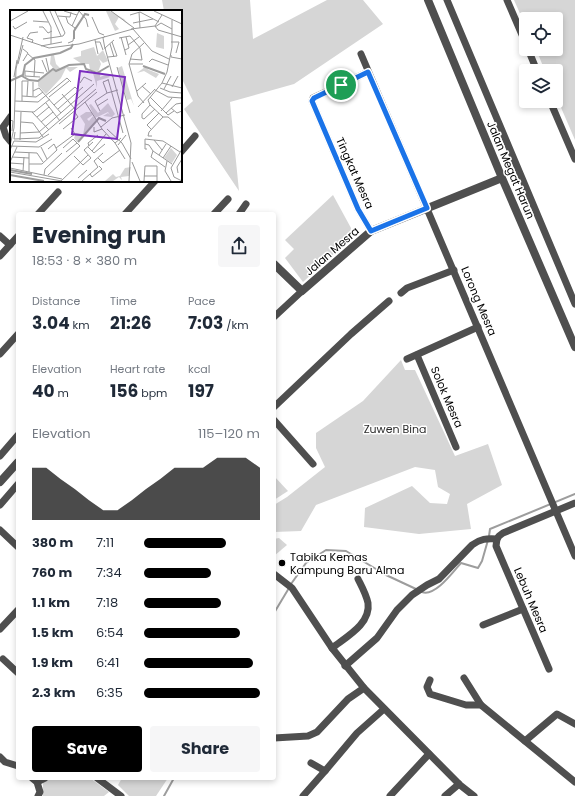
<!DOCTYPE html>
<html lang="en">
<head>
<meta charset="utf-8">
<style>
  :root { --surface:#fff; --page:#f6f6f7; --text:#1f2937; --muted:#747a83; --accent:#000 }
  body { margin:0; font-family:Poppins,sans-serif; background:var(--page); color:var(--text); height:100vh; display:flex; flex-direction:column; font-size:15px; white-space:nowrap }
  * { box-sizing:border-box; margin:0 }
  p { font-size:13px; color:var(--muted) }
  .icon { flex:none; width:22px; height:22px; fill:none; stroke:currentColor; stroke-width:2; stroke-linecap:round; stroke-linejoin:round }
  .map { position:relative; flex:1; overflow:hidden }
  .side { position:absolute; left:16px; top:212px; width:260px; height:568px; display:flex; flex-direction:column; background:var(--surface); border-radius:4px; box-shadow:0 2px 6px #0003 }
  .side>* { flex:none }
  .controls { position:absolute; left:519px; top:12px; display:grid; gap:8px }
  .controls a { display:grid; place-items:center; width:44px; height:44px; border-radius:4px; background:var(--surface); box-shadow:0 2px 6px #0003; font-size:20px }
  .pin { position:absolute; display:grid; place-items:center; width:34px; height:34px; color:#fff; margin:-17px; border:2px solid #fff; border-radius:50%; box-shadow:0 1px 4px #0007 }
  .round { display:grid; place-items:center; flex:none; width:42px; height:42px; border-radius:4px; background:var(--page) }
  .overview { display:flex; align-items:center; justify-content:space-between; height:68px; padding:0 16px }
  h1 { font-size:22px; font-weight:700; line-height:30px }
  .figures { display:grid; grid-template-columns:repeat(3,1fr); gap:6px; height:68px; padding:4px 16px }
  .figures div { display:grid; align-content:center }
  .figures b { font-size:17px; font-weight:700 }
  .figures small { font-size:11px; font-weight:400 }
  .figures p { font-size:11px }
  .chart { height:112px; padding:8px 16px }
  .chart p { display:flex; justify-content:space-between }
  .chart svg { width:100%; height:72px; margin-top:4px; fill:var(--accent); opacity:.7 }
  .action { display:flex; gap:8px; margin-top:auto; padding:8px 16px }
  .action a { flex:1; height:46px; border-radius:4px; background:var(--accent); color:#fff; font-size:16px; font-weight:700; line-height:46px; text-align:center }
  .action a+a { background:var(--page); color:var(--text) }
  ul { padding:0 16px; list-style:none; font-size:13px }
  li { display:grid; grid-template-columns:64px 48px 1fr; align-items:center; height:30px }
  li i { height:10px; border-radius:5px; background:var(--accent) }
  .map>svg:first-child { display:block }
  .green { fill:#d6d6d6 }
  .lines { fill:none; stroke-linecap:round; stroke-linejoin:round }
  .stream { stroke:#9d9d9d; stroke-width:2 }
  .minor { stroke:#4f4f4f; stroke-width:7 }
  .tertiary { stroke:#4f4f4f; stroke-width:8 }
  .route-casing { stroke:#fff; stroke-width:8 }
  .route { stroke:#1a73e8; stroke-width:5 }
  .poi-dot { fill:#000; stroke:#fff; stroke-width:1.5 }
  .labels { text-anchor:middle; stroke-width:3; stroke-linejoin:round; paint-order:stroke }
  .street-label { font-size:11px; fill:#000; stroke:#fff }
  .park-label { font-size:11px; fill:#2d2d2d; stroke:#fff }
  .poi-label { font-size:11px; fill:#000; stroke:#fff; text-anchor:start }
  .inset-river { fill:none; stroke:#9d9d9d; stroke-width:2 }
  .inset-road { fill:none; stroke:#999; stroke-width:1 }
  .view { fill:#7b2cbf; fill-opacity:0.15; stroke:#7b2cbf; stroke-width:2 }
  .inset-edge { fill:none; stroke:#000; stroke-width:2 }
</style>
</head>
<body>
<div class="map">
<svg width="575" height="796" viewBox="0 0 575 796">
  <rect width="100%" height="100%" fill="#fff"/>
  <g class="green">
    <path d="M 162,0 L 250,0 L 253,39 L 327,0 L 363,0 L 383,24 L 294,84 L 230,102 L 239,191 L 184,109 L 193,101 L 181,77 L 181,11 L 164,11 Z"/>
    <path d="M 514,0 L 575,0 L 575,140 L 556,96 L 556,71 L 545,71 L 536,49 L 556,49 L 556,19 L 526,19 L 526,27 Z"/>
    <path d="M 333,195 L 351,228 L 349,240 L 303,282 L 285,258 L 294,249 L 285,240 Z"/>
    <path d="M 401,360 L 405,370 L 415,370 L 455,456 L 488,444 L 502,485 L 467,504 L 471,529 L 419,534 L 364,527 L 365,508 L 412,486 L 430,503 L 447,504 L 450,494 L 438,487 L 435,470 L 415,467 L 316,505 L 301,531 L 274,532 L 274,505 L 287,497 L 325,467 L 316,448 L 316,433 L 363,401 Z"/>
    <path d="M 274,476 L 288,491 L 274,500 Z"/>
    <path d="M 279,538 L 287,545 L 274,556 L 274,539 Z"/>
    <path d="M 52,778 L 90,778 L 109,792 L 104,796 L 43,796 L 43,783 Z"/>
    <path d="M 122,778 L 168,778 L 156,796 L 129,796 L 118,785 Z"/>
  </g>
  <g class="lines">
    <g class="stream">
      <path d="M 489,536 L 490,529 L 575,494"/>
      <path d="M 291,584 L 306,563 L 326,550 L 346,551 L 386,575 L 416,589"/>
      <path d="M 422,592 C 435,597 453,572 461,563 L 478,568 L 482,561 L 488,540"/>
      <path d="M 274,613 L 289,588"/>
      <path d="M 164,796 L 174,778"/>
    </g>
    <g class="minor">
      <path d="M 447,0 L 575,304"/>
      <path d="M 507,0 L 526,44"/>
      <path d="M 528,49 L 537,71"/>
      <path d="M 361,54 L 575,556"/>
      <path d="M 368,72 L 313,98 L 312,101 L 358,209 L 371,231"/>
      <path d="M 550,101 L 575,159"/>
      <path d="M 11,116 L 3,127 L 6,136 L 11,142"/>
      <path d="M 181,152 L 195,136"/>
      <path d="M 38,214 L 58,192"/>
      <path d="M 125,214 L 155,181"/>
      <path d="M 214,214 L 228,199"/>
      <path d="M 239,214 L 246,204"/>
      <path d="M 0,236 L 10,245"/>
      <path d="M 0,256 L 18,236"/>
      <path d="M 401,293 L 407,288 L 454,270"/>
      <path d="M 274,317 L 302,291"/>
      <path d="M 0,354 L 18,334"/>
      <path d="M 417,355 L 456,447"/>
      <path d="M 407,359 L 478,327"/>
      <path d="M 274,407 L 351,334 L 389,301"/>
      <path d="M 274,420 L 313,464"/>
      <path d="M 0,456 L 18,435"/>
      <path d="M 0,505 L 18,484"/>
      <path d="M 0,530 L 18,547"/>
      <path d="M 497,539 L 496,546 L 549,669"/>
      <path d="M 274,574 L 292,588 L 332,648 L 364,688 L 460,785 L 474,796"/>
      <path d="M 483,625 L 523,609"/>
      <path d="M 0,629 L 18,610"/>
      <path d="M 332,648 C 346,637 371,624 368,603 C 366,594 362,587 358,579"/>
      <path d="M 3,659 L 18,673"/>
      <path d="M 345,666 L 377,638 L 397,610 L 412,595 L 427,585 L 439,579 L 472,545 C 480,539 487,538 497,539 L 499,536 L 503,533 L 575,503"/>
      <path d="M 464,678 L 481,705"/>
      <path d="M 430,680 L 427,687 L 430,694 L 466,705 L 481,705 L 575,782"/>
      <path d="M 274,738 L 308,736 L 317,732 L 348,699 L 364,688"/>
      <path d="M 525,741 L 557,714 L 575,724"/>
      <path d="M 0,757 L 5,762 L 18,766"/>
      <path d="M 311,763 L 325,771 L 357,733 L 384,709"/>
      <path d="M 32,778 L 37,782 L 40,792 L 38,796"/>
      <path d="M 97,778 L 121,796"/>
      <path d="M 37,782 L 45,778"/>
      <path d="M 303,796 L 325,771"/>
      <path d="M 390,796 L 429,754"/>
      <path d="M 445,796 L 459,784"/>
    </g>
    <g class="tertiary">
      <path d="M 428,0 L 502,178 L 575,347"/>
      <path d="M 274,264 L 302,291 L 371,231 L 502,178"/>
      <path d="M 0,482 L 18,462"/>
    </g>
  </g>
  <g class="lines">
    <defs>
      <path id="route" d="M 368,72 L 427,208 L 371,231 L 358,209 L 312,101 L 314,98 Z"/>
    </defs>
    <use href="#route" class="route-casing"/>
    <use href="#route" class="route"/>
  </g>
  <circle class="poi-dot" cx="282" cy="563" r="4"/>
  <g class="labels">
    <g class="street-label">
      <text transform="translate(511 170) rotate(67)" y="4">Jalan Megat Harun</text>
      <text transform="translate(355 173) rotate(66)" y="4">Tingkat Mesra</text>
      <text transform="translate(332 251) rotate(-41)" y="4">Jalan Mesra</text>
      <text transform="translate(479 301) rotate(67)" y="4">Lorong Mesra</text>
      <text transform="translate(447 397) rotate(67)" y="4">Solok Mesra</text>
      <text transform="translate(531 600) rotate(67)" y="4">Lebuh Mesra</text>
    </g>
    <g class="park-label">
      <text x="395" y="433">Zuwen Bina</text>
    </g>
    <g class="poi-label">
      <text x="290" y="561">Tabika Kemas<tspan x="290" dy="13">Kampung Baru Alma</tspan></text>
    </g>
  </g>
  <g transform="translate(10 10)">
    <rect width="172" height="172" fill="#fff"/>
    <path d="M 96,1 L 100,1 L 114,9 L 120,16 L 109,7 L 105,14 L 109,19 L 105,21 ZM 147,23 L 154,26 L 154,39 L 146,37 ZM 84,37 L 87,46 L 93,40 L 98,51 L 93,53 L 89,49 L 91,54 L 88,62 L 80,60 L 79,54 L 72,54 L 63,48 L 71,46 L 71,41 ZM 41,45 L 44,45 L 46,54 L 51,59 L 57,57 L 68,57 L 60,62 L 56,58 L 51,68 L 36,84 L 28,76 L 28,72 L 44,59 L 40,54 ZM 112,56 L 124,96 L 121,89 L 117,90 L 108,58 ZM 135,57 L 139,60 L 149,64 L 146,68 L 134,61 L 127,63 ZM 91,61 L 90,67 L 98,64 L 100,67 L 87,71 L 87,78 L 83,63 ZM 98,93 L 105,104 L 102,107 L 93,106 L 98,103 L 100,105 L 98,102 L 85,108 L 79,95 L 81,94 L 88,103 ZM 76,102 L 82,102 L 83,105 L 77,109 L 79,111 L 83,106 L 86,110 L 67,132 L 64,128 L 66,123 L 73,125 L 75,114 L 70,106 ZM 161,138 L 167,145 L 162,153 L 154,148 ZM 121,157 L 119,166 L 111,167 L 112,170 L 109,167 L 103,171 L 95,171 L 103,164 L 106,167 L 110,166 L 115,158 Z" fill="#d6d6d6"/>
    <path class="inset-river" d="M 64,29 L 64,21 L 75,4 L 79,5M 133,56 L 155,64M 12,66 L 19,70 L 28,71 L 43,59 L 46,61 L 59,55 L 74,54 L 76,59 L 87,63 L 99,56M 0,71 L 13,65 L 15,55 L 24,48 L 50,43 L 61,38 L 63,34M 68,132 L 89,108 L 96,111M 0,160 L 22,164M 0,165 L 34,171"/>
    <path class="inset-road" d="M 33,1 L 41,17 L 41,34M 40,1 L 51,26M 54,1 L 67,5M 69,1 L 76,9 L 78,17M 101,1 L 124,18M 144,1 L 172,14M 129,2 L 130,18M 120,5 L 130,2 L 149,12M 48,6 L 60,7 L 61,2M 56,7 L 58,13 L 65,18 L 69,14M 82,7 L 89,23 L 94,25M 0,11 L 18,1M 23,11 L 38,12M 123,13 L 143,9M 3,16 L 5,19 L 17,12M 62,16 L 69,1M 145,16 L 148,20 L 172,27M 29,17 L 33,17 L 38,23 L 42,21M 145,17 L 151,13 L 162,19M 121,19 L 145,16 L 152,5M 0,25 L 39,38 L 69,34 L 123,19 L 142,41 L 159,49M 111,27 L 116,45M 109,28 L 120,26 L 130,38 L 132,50 L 120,49M 33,29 L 53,26 L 55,23 L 45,1M 85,30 L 88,44M 85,32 L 90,32 L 93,40M 161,32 L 169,32 L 166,43M 22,33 L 23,30 L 17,28 L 20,23 L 28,22M 58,33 L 63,31 L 65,18M 134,33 L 122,44 L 119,54 L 128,86 L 134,93M 100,34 L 104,47M 118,35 L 129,27M 31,36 L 52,32M 95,38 L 121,133 L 119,171M 95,38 L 104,30M 13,39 L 18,43 L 13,51M 95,39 L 93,28 L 95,26M 115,40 L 119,38 L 116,27M 18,44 L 25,50 L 24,67M 161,45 L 161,47 L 172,49M 98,47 L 107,46 L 102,32M 36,48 L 39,61M 32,50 L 37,62M 139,52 L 142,49 L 158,55M 8,54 L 13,35M 119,54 L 133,54M 107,57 L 120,103M 4,67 L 7,50M 30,67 L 15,66 L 15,61 L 34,63M 98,69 L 113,123M 23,72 L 23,86M 70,73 L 74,67 L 82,71M 152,73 L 172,78M 132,76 L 141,84M 162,77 L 168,66M 150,78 L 160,82 L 172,83M 154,79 L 161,66M 145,80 L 158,87 L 172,88M 23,81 L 29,78 L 51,103M 127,81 L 136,73M 97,83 L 93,72 L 98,70M 52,84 L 65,99M 12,86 L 26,87 L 33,82M 39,87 L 59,71M 140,87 L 158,105 L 164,101M 5,91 L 28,92 L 57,68 L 61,72M 12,91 L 12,71 L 18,71 L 17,86M 75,92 L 92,119 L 105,133M 36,93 L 50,111M 44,95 L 65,77 L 68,80M 140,95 L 132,104 L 132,108 L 134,109 L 145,99M 140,95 L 138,90 L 152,73 L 157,62 L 162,37 L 162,10M 140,95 L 153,107 L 158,107 L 172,119M 87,96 L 98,89M 128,97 L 145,79M 161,98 L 167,103 L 172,101M 48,99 L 73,77M 5,101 L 24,102 L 40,89M 90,101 L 85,91 L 97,83 L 108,80M 151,101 L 162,88M 22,102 L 39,120M 156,103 L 166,94 L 172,93M 27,107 L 39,97M 0,110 L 3,111 L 2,121M 11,112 L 23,113 L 33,127M 31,112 L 43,102M 49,114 L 87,82M 84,117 L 84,122 L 92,119M 91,117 L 102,108 L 115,105M 53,119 L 68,107 L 64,101M 97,119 L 112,133 L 121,149M 141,119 L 137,115 L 149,103M 5,122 L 4,129 L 29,128 L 86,79M 10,123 L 29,122 L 84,74M 142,126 L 138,126 L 139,122 L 153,107M 111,128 L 105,133 L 115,149M 10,130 L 11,102M 144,130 L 152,140M 135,134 L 139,135 L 143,141 L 162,154M 108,135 L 116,125M 0,136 L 29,137 L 42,129M 0,136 L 4,118 L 6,59 L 13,27M 79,136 L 78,133 L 88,125M 31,137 L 37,149M 78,137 L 84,143 L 95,134M 46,138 L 65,124 L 61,118M 137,139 L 135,139 L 135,129 L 153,131 L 170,142M 172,139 L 161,158 L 164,167 L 172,171M 0,140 L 4,131 L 26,132 L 39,124M 82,141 L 96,124M 143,141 L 141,147 L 155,157M 5,142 L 27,143 L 33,152M 56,142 L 67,133M 149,145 L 156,134M 64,146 L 73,155 L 81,148 L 74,140 L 83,132M 2,147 L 19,148M 88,148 L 93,153 L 110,140M 153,148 L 161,136M 157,151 L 155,161 L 161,171M 0,152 L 7,137M 122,152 L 130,171M 0,153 L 14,154M 19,154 L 32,154 L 47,140 L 44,134 L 38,139M 0,158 L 52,169M 13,161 L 14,147M 0,162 L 52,171M 19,162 L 19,143M 168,163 L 167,157 L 172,149M 80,164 L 82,167 L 92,159 L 89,156M 34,165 L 35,159 L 52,143M 38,165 L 70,136 L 63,129 L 53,138M 134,166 L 147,166M 68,168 L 77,160M 51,171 L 78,145M 72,171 L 88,157 L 84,151 L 93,143M 134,171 L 135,156 L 147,156 L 147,171"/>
    <path class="view" d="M 70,61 L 115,67 L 107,129 L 62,124 Z"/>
    <rect width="172" height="172" class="inset-edge"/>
  </g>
</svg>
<div class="controls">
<a><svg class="icon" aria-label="locate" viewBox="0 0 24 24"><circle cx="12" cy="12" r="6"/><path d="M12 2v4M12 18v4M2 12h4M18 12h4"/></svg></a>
<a><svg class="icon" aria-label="layers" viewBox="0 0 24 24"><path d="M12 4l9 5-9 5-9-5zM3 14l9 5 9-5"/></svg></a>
</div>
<div class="pin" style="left:341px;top:85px;background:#1e9e55"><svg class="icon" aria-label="arrive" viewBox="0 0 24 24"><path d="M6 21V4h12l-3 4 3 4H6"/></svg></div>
<section class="side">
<div class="overview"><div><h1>Evening run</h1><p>18:53 · 8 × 380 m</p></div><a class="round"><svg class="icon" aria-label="share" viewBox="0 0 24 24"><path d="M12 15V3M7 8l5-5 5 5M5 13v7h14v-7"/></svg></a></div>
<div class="figures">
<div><p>Distance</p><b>3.04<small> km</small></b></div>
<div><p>Time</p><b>21:26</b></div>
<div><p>Pace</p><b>7:03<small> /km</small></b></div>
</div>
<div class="figures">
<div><p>Elevation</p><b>40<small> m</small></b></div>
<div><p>Heart rate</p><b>156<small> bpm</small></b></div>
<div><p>kcal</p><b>197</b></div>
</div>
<div class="chart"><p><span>Elevation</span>115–120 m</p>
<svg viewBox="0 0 160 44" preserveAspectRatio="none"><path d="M0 44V12L10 12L20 19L30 25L40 32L50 38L60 38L70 32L80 25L90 19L100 12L110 12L120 12L130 6L140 6L150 6L160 12V44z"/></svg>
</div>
<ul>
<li><b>380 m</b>7:11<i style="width:71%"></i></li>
<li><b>760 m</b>7:34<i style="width:58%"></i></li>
<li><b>1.1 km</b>7:18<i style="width:66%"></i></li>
<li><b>1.5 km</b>6:54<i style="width:83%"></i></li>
<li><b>1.9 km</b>6:41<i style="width:94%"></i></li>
<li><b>2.3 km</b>6:35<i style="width:100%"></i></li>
</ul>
<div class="action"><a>Save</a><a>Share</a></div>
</section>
</div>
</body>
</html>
